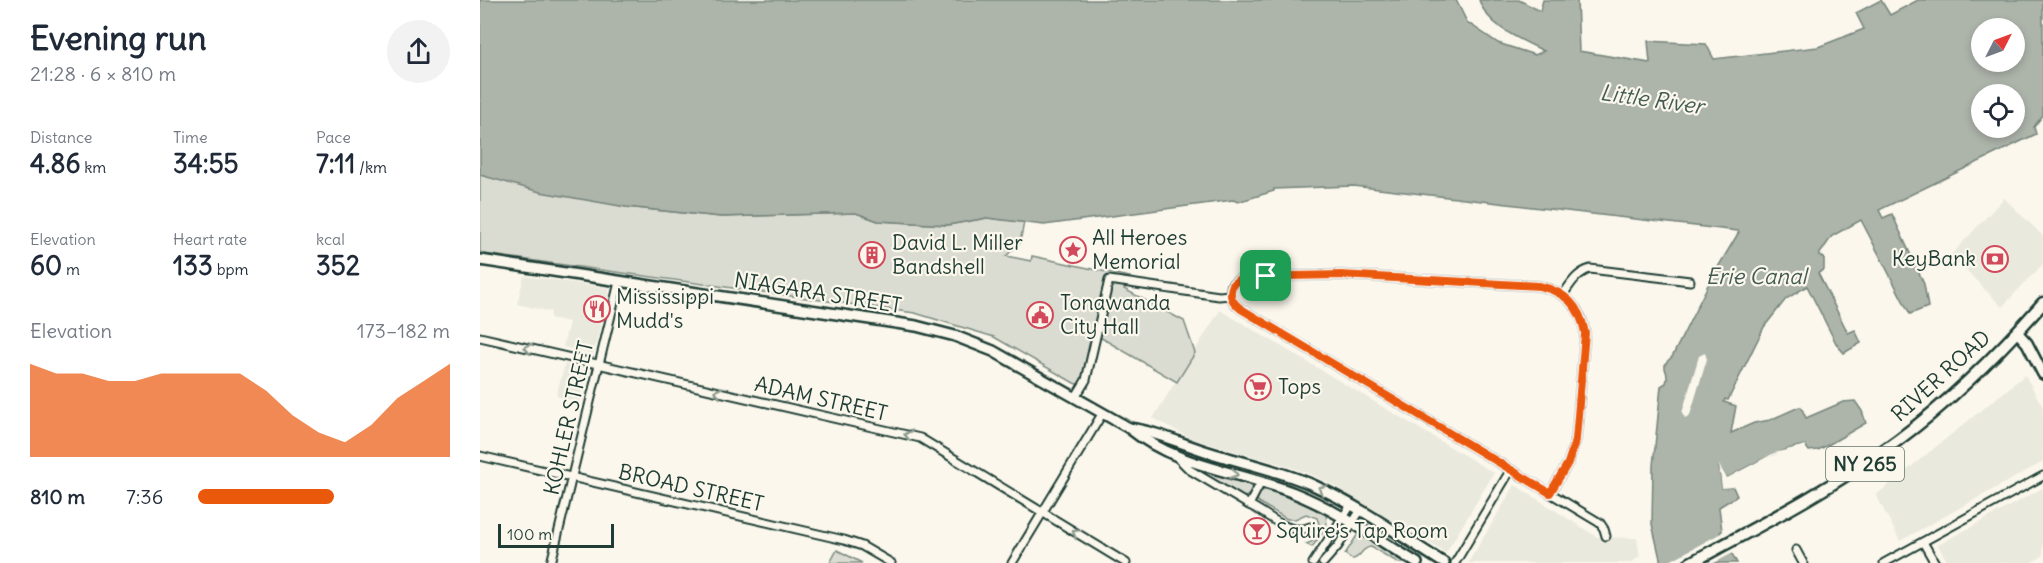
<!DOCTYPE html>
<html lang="en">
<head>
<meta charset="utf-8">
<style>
  :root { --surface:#fff; --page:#f2f2f3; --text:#1f2937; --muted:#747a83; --accent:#ea580c }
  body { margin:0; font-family:Delius,sans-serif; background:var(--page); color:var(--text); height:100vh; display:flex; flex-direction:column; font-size:22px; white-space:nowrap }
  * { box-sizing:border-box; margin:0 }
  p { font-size:20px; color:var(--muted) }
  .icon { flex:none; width:33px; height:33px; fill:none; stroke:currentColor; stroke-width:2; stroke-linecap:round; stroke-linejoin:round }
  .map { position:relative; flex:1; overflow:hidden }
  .details { display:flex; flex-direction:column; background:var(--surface); width:480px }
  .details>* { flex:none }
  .needle { width:39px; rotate:48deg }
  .controls { position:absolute; left:1491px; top:18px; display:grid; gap:12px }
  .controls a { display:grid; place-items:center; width:54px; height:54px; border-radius:50%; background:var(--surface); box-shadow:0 3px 9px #0003; font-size:30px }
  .scale { position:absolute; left:18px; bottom:15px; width:116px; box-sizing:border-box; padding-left:6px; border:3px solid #1f3d34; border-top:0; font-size:16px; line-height:21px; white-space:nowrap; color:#1f3d34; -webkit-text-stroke:4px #fbf7ec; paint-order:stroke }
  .pin { position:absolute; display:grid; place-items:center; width:51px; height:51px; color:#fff; margin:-26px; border-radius:12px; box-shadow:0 3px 9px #0006 }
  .round { display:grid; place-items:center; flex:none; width:63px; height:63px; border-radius:32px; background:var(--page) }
  .head { display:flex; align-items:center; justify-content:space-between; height:102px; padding:0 30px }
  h1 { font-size:33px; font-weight:800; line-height:45px }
  .metrics { display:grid; grid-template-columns:repeat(3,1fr); gap:9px; height:102px; padding:6px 30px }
  .metrics div { display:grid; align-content:center }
  .metrics b { font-size:26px; font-weight:800 }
  .metrics small { font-size:16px; font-weight:400 }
  .metrics p { font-size:16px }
  .chart { height:168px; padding:12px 30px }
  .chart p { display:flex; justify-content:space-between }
  .chart svg { width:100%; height:108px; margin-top:6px; fill:var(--accent); opacity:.7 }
  ul { padding:0 30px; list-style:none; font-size:20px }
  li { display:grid; grid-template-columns:96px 72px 1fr; align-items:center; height:45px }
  li i { height:15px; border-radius:8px; background:var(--accent) }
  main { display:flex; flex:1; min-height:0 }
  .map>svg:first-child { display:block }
  .built { fill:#eae9de }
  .green { fill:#dbdcd1; stroke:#7d8c82; stroke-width:1.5 }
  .water { fill:#adb4aa; stroke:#74847b; stroke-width:1.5; fill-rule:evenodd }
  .pier { fill:#fbf7ec }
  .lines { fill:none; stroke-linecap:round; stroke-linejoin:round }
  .street-casing { stroke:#1f3d34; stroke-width:11 }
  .secondary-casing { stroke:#1f3d34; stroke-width:14 }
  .primary-casing { stroke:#1f3d34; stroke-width:15 }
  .street { stroke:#fbf7ec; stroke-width:7 }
  .secondary { stroke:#fbf7ec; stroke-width:9 }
  .primary { stroke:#fbf7ec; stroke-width:10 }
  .oneway { stroke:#8d9a90 }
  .route-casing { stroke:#fff; stroke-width:12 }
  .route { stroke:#ea580c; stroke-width:8 }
  .labels { text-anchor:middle; stroke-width:4.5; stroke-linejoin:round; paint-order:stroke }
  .shield { fill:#fbf7ec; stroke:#61756b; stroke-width:1.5 }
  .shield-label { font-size:20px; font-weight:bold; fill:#1f3d34 }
  .poi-label { font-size:21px; fill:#1f3d34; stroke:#fbf7ec; text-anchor:start }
  .street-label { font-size:21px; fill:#1f3d34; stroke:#fbf7ec }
  .water-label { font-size:22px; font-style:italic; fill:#425b52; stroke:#fbf7ec }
</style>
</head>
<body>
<main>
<section class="details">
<div class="head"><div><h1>Evening run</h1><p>21:28 · 6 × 810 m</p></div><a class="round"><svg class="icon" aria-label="share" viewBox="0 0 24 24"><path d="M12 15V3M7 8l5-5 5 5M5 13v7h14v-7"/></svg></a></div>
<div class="metrics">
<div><p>Distance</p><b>4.86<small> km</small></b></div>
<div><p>Time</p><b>34:55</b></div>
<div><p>Pace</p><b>7:11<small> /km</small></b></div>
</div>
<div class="metrics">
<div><p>Elevation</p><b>60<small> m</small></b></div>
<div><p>Heart rate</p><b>133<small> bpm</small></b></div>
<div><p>kcal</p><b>352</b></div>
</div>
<div class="chart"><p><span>Elevation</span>173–182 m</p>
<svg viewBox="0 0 160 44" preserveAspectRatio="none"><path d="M0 44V6L10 10L20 10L30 13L40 13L50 10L60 10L70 10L80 10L90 17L100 27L110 34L120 38L130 31L140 20L150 13L160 6V44z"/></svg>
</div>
<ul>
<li><b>810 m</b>7:36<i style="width:54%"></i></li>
</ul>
</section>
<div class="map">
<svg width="1563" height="563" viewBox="0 0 1563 563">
  <rect width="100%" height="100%" fill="#fbf7ec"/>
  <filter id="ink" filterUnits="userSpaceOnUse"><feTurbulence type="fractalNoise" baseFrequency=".0167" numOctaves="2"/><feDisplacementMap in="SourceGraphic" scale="12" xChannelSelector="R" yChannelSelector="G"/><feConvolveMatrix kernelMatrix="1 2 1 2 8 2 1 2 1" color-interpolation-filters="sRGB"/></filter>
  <g filter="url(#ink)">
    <g class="built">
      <path d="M 1524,198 L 1563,236 L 1563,264 L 1522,307 L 1471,255 Z"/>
      <path d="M 44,276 L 130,288 L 113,354 L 83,347 L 89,322 L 70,318 L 71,312 L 37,304 Z"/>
      <path d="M 740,310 L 1014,473 L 966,553 L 847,482 L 830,474 L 807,466 L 712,439 L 673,418 Z"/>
      <path d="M 85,364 L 107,371 L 99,402 L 76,396 Z"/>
      <path d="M 1545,375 L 1563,407 L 1563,462 L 1420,541 L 1396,495 Z"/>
      <path d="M 1035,485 L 1117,537 L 1157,538 L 1160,556 L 1151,563 L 988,563 Z"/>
      <path d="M 1563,488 L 1563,556 L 1550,563 L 1468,563 L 1458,545 Z"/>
    </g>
    <g class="green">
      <path d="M 0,175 L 146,207 L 241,217 L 376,213 L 398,221 L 468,225 L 507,218 L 544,222 L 540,243 L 526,256 L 551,261 L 552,256 L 650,277 L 644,289 L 704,321 L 715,353 L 697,382 L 618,336 L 608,388 L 594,383 L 514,337 L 435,313 L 5,254 L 0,252 Z"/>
      <path d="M 688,445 L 698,448 L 794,476 L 793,479 L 784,478 L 719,460 L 687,447 Z"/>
      <path d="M 716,469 L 772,484 L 770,494 L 765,497 L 761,496 Z"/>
      <path d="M 787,489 L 822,502 L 846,514 L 847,527 L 832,547 L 826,544 L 836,540 L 841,530 L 837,518 L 826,514 L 815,519 L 807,519 L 778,502 L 777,497 L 779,492 Z"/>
      <path d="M 878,534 L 880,534 L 927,563 L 919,563 L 891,547 C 881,547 881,559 872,559 L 865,554 Z"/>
      <path d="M 357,550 L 382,563 L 350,563 Z"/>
    </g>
    <path class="water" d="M 0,0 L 976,0 L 987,22 L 1018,43 L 1055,55 L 1064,51 C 1041,40 1007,26 999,0 L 1039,0 L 1060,11 L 1063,0 L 1097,0 L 1099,51 L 1170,63 L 1168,41 L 1226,44 L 1234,59 L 1338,47 L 1384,29 L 1376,13 L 1401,0 L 1410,15 L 1438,0 L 1563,0 L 1563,115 L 1554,127 L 1556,134 L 1399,210 L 1403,218 L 1412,214 L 1444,284 L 1448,307 L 1430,314 L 1381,220 L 1352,236 L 1339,255 L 1344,258 L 1344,270 L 1338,273 L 1368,333 L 1375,330 L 1381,343 L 1364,353 L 1357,345 L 1327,286 L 1306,299 L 1284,327 L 1248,400 L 1245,399 L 1244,402 L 1256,406 L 1251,433 L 1274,423 L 1290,420 L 1319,407 L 1321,407 L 1326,418 L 1363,402 L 1375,401 L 1382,411 L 1386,423 L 1348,445 L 1338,450 L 1329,451 L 1325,445 C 1297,450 1272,464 1247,478 L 1239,467 L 1242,488 L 1253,487 L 1257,496 L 1239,507 L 1242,531 L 1240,532 L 1257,563 L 1181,563 L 1172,524 L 1173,466 L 1181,386 L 1186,383 C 1191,369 1177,369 1192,357 L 1232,277 L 1259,232 L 1258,231 L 873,186 L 794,189 L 794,191 L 758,202 L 753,200 L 564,225 L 507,218 L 468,225 L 398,221 L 376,213 L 241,217 L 146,207 L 60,192 L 0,175 ZM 1502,28 L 1534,28 L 1534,62 L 1502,62 ZM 1502,94 L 1534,94 L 1534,128 L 1502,128 Z"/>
    <g class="pier">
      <path d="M 1225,353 L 1227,359 L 1210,415 L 1205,418 L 1202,413 L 1219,356 Z"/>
      <path d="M 1326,445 L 1326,447 L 1294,455 L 1248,481 L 1243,478 L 1244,485 L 1253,484 L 1253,487 L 1242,488 L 1239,465 L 1247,478 L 1294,453 Z"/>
      <path d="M 1245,531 L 1244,533 L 1255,552 L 1234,563 L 1186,563 Z"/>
    </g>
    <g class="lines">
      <defs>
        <g id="street">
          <path d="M 861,275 L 1059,286 C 1085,292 1101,306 1105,333 L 1096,439 L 1088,463 L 1070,493 L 761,309 C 752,302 748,296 752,284 L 762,277 Z"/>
          <path d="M 1083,295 C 1091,283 1097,273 1110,269 L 1210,281"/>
          <path d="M 0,337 L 440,438 L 646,563"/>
          <path d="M 595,398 L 606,380 L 629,280 L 739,296 L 750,295"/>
          <path d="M 0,456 L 364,540 L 382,546 L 411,563"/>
          <path d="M 698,458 L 710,470 L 769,505"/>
          <path d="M 781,482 L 769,505 C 788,513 808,537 830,527"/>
          <path d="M 1070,493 L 1120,523 L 1124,529 L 1126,536"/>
          <path d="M 1443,542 L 1455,563"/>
          <path d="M 1316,550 L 1323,563"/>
          <path d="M 71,563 L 139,282"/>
          <path d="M 532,563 L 622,414"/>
          <path d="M 833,563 L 871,505"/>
          <path d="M 843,563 L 858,546 L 880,511"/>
          <path d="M 975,563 L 1030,471"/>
          <path d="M 1404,563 L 1563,476"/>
        </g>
        <g id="secondary">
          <path d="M 0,260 L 436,326 L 475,336 L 513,351 L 649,428 C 698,468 757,470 814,493 C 857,510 897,539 937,563"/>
          <path d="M 1537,332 L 1547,343 L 1563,374"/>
          <path d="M 649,428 C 675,431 702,444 728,452 C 763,463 799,470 833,485 C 879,506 921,536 964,563"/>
        </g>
        <path id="primary" d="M 1210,563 C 1281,525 1353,488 1418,440 C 1471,401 1519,353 1563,303"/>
      </defs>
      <use href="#street" class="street-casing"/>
      <use href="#secondary" class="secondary-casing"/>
      <use href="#primary" class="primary-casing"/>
      <use href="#street" class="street"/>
      <use href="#secondary" class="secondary"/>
      <use href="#primary" class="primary"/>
    </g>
    <defs><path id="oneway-chevron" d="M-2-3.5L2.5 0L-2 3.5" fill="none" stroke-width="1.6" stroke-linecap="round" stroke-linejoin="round" transform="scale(1.5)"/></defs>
    <g class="oneway">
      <use href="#oneway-chevron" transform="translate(48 348) rotate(-167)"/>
      <use href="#oneway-chevron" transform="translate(238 392) rotate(-167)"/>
      <use href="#oneway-chevron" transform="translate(428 435) rotate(-167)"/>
      <use href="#oneway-chevron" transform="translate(754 474) rotate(16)"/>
      <use href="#oneway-chevron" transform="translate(842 489) rotate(-154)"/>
      <use href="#oneway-chevron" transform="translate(596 533) rotate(-149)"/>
    </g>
  </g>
  <g class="lines" filter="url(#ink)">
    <defs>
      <path id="route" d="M 861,275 L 1059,286 C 1086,292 1100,306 1105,333 L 1096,439 L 1088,463 L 1070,493 L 761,309 C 752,302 748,296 753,284 L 762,277 Z"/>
    </defs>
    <use href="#route" class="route-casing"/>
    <use href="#route" class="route"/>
  </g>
  <defs>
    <symbol id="sight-ring" viewBox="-11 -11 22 22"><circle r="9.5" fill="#fbf7ec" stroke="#d1495b" stroke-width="1.5"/><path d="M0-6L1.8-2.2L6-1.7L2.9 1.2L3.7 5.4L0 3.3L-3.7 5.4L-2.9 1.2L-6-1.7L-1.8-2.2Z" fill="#d1495b"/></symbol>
    <symbol id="building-ring" viewBox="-11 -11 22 22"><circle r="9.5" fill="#fbf7ec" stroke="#d1495b" stroke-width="1.5"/><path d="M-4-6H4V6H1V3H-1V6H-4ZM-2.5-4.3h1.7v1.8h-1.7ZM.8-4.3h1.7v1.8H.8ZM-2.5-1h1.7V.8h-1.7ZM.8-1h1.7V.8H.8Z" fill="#d1495b"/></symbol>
    <symbol id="bank-ring" viewBox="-11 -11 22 22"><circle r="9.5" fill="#fbf7ec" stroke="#d1495b" stroke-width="1.5"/><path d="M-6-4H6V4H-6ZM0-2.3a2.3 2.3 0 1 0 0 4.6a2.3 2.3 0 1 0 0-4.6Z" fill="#d1495b"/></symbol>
    <symbol id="restaurant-ring" viewBox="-11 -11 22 22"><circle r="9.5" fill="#fbf7ec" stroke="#d1495b" stroke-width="1.5"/><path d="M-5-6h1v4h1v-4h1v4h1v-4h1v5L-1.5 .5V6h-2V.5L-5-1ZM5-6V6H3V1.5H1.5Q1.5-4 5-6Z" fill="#d1495b"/></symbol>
    <symbol id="civic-ring" viewBox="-11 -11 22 22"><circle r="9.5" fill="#fbf7ec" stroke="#d1495b" stroke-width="1.5"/><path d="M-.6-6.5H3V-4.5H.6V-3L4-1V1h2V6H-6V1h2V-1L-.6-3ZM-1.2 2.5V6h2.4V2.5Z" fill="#d1495b"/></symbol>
    <symbol id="supermarket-ring" viewBox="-11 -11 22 22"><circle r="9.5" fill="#fbf7ec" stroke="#d1495b" stroke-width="1.5"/><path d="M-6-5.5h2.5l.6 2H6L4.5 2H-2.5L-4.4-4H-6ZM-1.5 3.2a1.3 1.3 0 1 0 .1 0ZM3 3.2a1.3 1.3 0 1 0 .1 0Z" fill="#d1495b"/></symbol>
    <symbol id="bar-ring" viewBox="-11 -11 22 22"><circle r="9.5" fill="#fbf7ec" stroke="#d1495b" stroke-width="1.5"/><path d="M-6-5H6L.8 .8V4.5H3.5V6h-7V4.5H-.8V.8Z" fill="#d1495b"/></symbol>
  </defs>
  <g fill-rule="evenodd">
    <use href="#sight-ring" x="578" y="235" width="30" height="30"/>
    <use href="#building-ring" x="377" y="240" width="30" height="30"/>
    <use href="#bank-ring" x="1500" y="244" width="30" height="30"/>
    <use href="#restaurant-ring" x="102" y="294" width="30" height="30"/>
    <use href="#civic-ring" x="545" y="300" width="30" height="30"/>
    <use href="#supermarket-ring" x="763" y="372" width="30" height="30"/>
    <use href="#bar-ring" x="762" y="516" width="30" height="30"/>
  </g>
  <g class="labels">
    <rect class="shield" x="1346" y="447" width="78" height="34" rx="4.5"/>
    <g class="shield-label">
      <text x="1385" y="471">NY 265</text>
    </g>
    <g class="poi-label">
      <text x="612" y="245">All Heroes<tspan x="612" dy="24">Memorial</tspan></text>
      <text x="412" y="250">David L. Miller<tspan x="412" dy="24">Bandshell</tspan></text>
      <text x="1496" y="266" text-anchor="end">KeyBank</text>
      <text x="136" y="304">Mississippi<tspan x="136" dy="24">Mudd's</tspan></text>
      <text x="580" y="310">Tonawanda<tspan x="580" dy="24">City Hall</tspan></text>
      <text x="798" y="394">Tops</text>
      <text x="796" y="538">Squire's Tap Room</text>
    </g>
    <g class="street-label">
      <text transform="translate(338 293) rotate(9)" y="7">NIAGARA STREET</text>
      <text transform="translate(1461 376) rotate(-42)" y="7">RIVER ROAD</text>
      <text transform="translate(341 399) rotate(13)" y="7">ADAM STREET</text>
      <text transform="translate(89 418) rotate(-77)" y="7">KOHLER STREET</text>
      <text transform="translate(211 488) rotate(13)" y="7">BROAD STREET</text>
    </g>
    <g class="water-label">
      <text transform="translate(1172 99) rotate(8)" y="8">Little River</text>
      <text x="1276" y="284">Erie Canal</text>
    </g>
  </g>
</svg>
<div class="controls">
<a><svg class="needle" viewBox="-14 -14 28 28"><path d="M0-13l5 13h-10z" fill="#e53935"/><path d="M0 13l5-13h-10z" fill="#747a83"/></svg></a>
<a><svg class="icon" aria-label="locate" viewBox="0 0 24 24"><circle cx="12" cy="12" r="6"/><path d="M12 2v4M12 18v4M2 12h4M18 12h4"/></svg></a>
</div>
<div class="scale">100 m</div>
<div class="pin" style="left:786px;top:276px;background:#1e9e55"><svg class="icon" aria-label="arrive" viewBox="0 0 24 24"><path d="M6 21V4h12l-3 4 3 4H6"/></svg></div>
</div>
</main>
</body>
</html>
